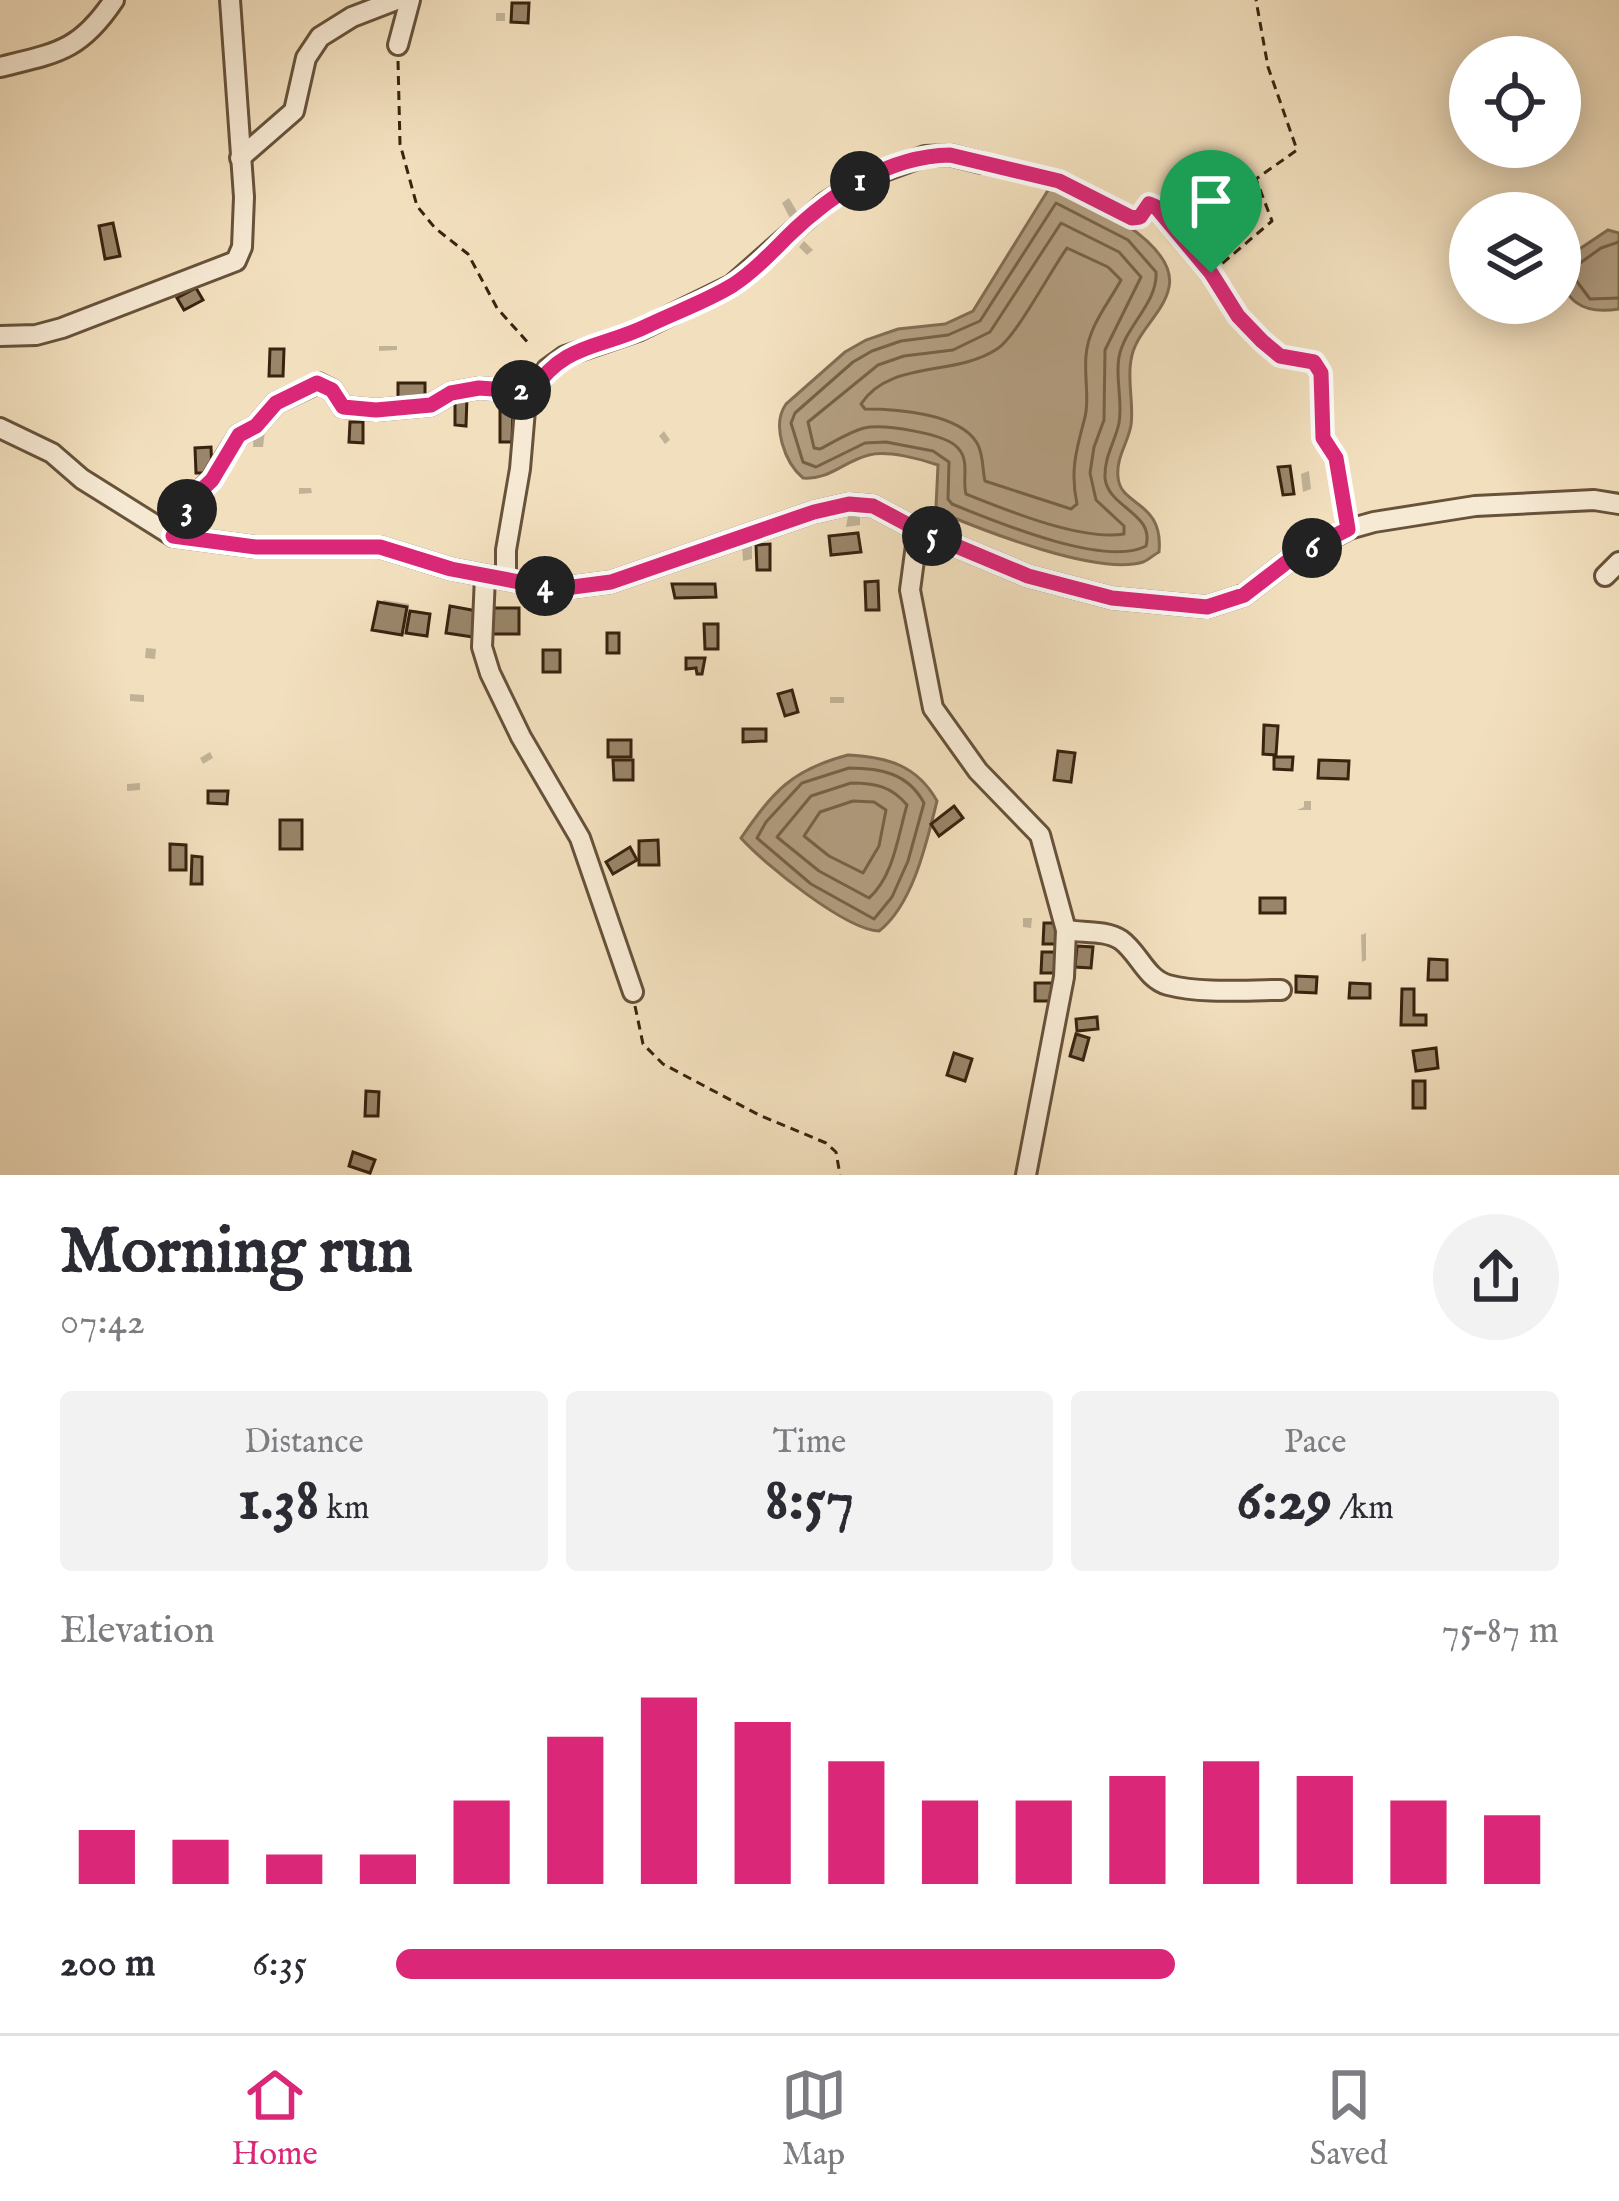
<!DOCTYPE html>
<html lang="en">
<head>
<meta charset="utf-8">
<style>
  :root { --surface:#fff; --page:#f2f2f3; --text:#2b2b33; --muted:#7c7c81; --line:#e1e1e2; --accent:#db2777 }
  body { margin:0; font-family:"IM FELL English",serif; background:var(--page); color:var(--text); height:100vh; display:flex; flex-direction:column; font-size:45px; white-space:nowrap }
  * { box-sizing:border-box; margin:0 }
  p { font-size:39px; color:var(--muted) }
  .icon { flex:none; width:66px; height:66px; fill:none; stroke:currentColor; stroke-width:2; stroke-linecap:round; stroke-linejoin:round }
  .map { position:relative; height:1175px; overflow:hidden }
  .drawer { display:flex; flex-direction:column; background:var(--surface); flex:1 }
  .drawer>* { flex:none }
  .controls { position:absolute; left:1449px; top:36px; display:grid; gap:24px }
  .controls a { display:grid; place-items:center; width:132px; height:132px; border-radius:50%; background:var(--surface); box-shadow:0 6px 30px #0003; font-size:60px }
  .pin { position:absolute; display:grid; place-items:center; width:102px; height:102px; color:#fff; margin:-123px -51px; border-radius:50% 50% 50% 0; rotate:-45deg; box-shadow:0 0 12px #0007 }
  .pin .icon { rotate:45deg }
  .km { position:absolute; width:60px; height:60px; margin:-30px; border-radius:50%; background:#222; color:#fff; font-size:33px; line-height:60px; text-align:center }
  .round { display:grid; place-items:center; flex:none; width:126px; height:126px; border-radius:63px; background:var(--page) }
  .head { display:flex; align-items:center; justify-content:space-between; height:204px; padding:0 60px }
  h1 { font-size:66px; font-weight:800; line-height:90px }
  .metrics { display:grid; grid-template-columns:repeat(3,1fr); gap:18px; height:204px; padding:12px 60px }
  .metrics div { display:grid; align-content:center; border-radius:12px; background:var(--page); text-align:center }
  .metrics b { font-size:60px; font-weight:800 }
  .metrics small { font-size:33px; font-weight:400 }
  .metrics p { font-size:33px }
  .chart { height:336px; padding:24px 60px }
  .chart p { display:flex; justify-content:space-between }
  .chart svg { width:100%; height:216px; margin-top:12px; stroke:var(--accent); stroke-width:6 }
  ul { padding:0 60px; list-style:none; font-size:39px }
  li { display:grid; grid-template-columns:192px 144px 1fr; align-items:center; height:90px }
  li i { height:30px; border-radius:15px; background:var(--accent) }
  .menu { display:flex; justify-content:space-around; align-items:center; height:168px; border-top:3px solid var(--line); background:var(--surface); font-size:33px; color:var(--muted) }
  .menu a { display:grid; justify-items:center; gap:6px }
  .menu .selected { color:var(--accent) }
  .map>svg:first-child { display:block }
  .water { fill:#b39f82; stroke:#826d54; stroke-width:3 }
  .shadow { fill:#0003 }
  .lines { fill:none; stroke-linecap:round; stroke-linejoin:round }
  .shore { stroke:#766148; stroke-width:3 }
  .building { fill:#998569; stroke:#39230f; stroke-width:3 }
  .minor-casing { stroke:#67523a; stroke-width:24 }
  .path { stroke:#39230f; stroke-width:3; stroke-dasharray:9 6; stroke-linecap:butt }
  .minor { stroke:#f7ead4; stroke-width:18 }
  .route-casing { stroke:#fff; stroke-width:24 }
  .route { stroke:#db2777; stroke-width:15 }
</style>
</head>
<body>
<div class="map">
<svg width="1619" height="1175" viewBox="0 0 1619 1175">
  <rect width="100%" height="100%" fill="#f2dfbd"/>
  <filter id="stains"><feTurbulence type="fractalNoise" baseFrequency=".00167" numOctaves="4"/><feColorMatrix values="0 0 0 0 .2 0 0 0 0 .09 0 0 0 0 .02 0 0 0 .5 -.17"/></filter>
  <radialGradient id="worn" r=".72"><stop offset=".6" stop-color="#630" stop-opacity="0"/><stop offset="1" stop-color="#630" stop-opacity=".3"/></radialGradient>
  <g class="water">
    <path d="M 1050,187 C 1084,197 1178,243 1169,287 C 1164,314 1135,332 1131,360 C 1127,381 1134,404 1131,425 C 1128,443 1116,457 1118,477 C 1120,507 1164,500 1159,552 C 1153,555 1149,560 1143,562 C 1098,576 985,531 942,513 L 936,507 L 938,465 C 921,459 887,450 869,455 C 844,461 830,480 803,478 C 785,463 771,425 786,404 L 845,352 L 866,340 L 898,329 L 945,324 L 973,311 Z"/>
    <path d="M 1608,230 L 1619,233 L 1619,309 C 1583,315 1560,301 1560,262 Z"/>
    <path d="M 848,755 C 887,757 917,765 937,801 C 927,841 913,905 879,931 C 846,930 764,864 741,838 C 774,791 791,770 848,755 Z"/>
  </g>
  <g class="shadow">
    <rect x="496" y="13" width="9" height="8"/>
    <path d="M 789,198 L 799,215 L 791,220 L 782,203 Z"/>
    <path d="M 804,241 L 813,250 L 807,255 L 799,247 Z"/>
    <path d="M 379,346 L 397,346 L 397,350 L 379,351 Z"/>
    <path d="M 254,431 L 265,431 L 263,447 L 253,447 Z"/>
    <path d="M 664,431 L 670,440 L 665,444 L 659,436 Z"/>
    <path d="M 1309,471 L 1311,489 L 1303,492 L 1301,474 Z"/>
    <path d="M 299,488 L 311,488 L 312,493 L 299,494 Z"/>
    <path d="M 848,516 L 860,516 L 860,525 L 846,527 Z"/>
    <path d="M 752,545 L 752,559 L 743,561 L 742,547 Z"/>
    <path d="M 384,600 L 409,604 L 407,618 L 415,610 L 431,613 L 428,631 L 411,622 L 401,632 L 380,603 Z"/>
    <path d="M 146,648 L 156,649 L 155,659 L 145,658 Z"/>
    <path d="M 130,694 L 144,695 L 144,702 L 130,701 Z"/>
    <rect x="830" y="697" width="14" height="6"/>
    <path d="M 210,752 L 213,758 L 203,764 L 200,758 Z"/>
    <path d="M 140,783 L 140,790 L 127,791 L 127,784 Z"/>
    <path d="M 1304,801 L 1311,801 L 1311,810 L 1297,810 L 1304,807 Z"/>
    <path d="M 1023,918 L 1032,918 L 1031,928 L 1023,927 Z"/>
    <path d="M 1366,933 L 1366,960 L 1362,962 L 1361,935 Z"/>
  </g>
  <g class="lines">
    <g class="shore">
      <path d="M 1056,203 L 1128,240 L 1156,272 C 1158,303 1125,326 1119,357 C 1115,378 1123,402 1119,423 C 1115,442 1104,457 1105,478 C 1108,508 1155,513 1146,546 C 1105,568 994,521 952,504 L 948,499 L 949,462 L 933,451 L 886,442 L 865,443 L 816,467 L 803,462 L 791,423 L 795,413 L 853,362 L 872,351 L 901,341 L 948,335 L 980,321 Z"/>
      <path d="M 1061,223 L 1119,252 L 1141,277 L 1105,350 L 1104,420 L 1094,447 L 1090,473 L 1096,500 L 1124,526 L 1124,534 C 1081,541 1006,510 966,494 C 962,479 970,461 958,448 C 945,433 883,424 864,428 C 849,432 834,442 820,449 L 814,448 L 808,422 L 878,365 L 904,356 L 953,350 L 990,332 Z"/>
      <path d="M 1619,242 L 1601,248 L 1569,271 L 1590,299 L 1619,298"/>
      <path d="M 1067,248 L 1108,267 L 1121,280 C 1108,304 1088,327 1086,356 C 1084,377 1090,401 1084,421 C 1076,451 1070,472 1077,504 L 1071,509 L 985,481 C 982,469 984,455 977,443 C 959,413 896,409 865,409 L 861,404 C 889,360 955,377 997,349 C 1016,337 1051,270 1067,248 Z"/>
      <path d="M 849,768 C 880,768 908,773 924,803 L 908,861 L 892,897 L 874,919 L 811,884 L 757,838 L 766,822 L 802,783 Z"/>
      <path d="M 851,783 C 875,783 891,786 907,805 C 898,835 894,876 869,898 L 819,871 L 777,837 L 811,796 Z"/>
      <path d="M 853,801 L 874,802 L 886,810 L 879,846 L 863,873 L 829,856 L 804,836 L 820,812 Z"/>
    </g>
  </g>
  <g class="building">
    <path d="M 512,3 L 529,3 L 528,23 L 511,22 Z"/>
    <path d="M 113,223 L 120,256 L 105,259 L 99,226 Z"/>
    <path d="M 196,288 L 203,300 L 184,310 L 177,298 Z"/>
    <path d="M 270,349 L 284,349 L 283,376 L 269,376 Z"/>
    <rect x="398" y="383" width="27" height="18"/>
    <path d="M 455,396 L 467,397 L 466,426 L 455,425 Z"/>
    <path d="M 500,409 L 513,410 L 512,442 L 500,442 Z"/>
    <path d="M 350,422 L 363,422 L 363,443 L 349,442 Z"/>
    <path d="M 211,447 L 212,473 L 196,473 L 195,448 Z"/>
    <path d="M 1290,466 L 1294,494 L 1283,495 L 1278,467 Z"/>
    <path d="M 858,533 L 861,552 L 831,555 L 829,536 Z"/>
    <path d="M 770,544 L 770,570 L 757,570 L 756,545 Z"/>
    <path d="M 878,581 L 879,610 L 866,610 L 865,582 Z"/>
    <path d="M 672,584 L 715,584 L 716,597 L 675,598 Z"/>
    <path d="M 378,602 L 407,607 L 402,635 L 372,630 Z"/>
    <path d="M 450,606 L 477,611 L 473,637 L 446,633 Z"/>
    <rect x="490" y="608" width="29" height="26"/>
    <path d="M 410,611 L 430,614 L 427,636 L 406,633 Z"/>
    <path d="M 704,624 L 718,624 L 718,649 L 705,649 Z"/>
    <rect x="607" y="633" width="12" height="20"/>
    <rect x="543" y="650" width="17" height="22"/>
    <path d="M 686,658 L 705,658 L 702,674 L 697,674 L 696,668 L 686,669 Z"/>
    <path d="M 792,690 L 798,712 L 785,716 L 778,694 Z"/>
    <path d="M 1264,725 L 1278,726 L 1276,755 L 1263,754 Z"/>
    <path d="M 743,729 L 766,729 L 766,741 L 743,742 Z"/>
    <rect x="608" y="740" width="23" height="17"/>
    <path d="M 1058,751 L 1075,753 L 1071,782 L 1054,780 Z"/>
    <path d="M 1274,757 L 1293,757 L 1292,770 L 1274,769 Z"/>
    <path d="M 613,760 L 633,760 L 633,780 L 614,780 Z"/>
    <path d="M 1319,760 L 1349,761 L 1348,779 L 1318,778 Z"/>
    <path d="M 208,791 L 228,791 L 227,804 L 208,803 Z"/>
    <path d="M 954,806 L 963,818 L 939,836 L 931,824 Z"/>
    <rect x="280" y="820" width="22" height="29"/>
    <path d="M 658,840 L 659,865 L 639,865 L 639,841 Z"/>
    <path d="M 170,844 L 186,845 L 186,870 L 170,870 Z"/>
    <path d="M 630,847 L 637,860 L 613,874 L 606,862 Z"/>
    <path d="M 192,856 L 202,857 L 202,884 L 191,884 Z"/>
    <rect x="1260" y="898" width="25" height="15"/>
    <path d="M 1044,923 L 1058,923 L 1058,944 L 1043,944 Z"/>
    <path d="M 1077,946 L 1093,947 L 1091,968 L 1075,967 Z"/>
    <path d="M 1042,952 L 1058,952 L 1057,973 L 1041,973 Z"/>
    <path d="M 1429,959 L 1447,960 L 1447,980 L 1428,980 Z"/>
    <path d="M 1296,976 L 1317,977 L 1316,993 L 1296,992 Z"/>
    <path d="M 1035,983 L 1055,983 L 1054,1001 L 1035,1001 Z"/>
    <path d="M 1350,983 L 1370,984 L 1370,998 L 1349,998 Z"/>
    <path d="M 1402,989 L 1414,989 L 1414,1015 L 1426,1015 L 1426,1025 L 1401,1025 Z"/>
    <path d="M 1097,1017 L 1098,1029 L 1077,1031 L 1076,1019 Z"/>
    <path d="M 1076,1034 L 1089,1038 L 1083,1060 L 1070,1056 Z"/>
    <path d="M 1436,1048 L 1438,1068 L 1416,1071 L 1413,1051 Z"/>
    <path d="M 954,1053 L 972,1059 L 965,1081 L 947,1075 Z"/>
    <rect x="1413" y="1081" width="12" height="27"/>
    <path d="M 366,1091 L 379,1092 L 378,1116 L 365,1116 Z"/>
    <path d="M 353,1152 L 375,1160 L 370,1173 L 349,1166 Z"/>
  </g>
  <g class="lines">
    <defs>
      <g id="minor">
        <path d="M 398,45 L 410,0"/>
        <path d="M 0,67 C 57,53 80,51 114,0"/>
        <path d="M 240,158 L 294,111 L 306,58 L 320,37 L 352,17 L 396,0"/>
        <path d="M 0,336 L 36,335 L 62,328 L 236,261 L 242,247 L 244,197 L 230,0"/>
        <path d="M 0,428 L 52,453 L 82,479 L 173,536 L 256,547 L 380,547 L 451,569 L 541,586 L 573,587 L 611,582 L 814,512 L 849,504 L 873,506 L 918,530 L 1028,576 L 1112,598 L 1207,607 L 1244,595 L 1292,558 L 1349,529 L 1374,522 L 1475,506 L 1594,500 L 1619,504"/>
        <path d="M 918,530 L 910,590 L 933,708 L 978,771 L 1040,835 L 1066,930 L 1064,977 L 1026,1175"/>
        <path d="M 173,536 L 191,500 L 211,480 L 239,435 L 256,426 L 276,403 L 318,383 L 332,390 L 343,407 L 376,410 L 431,405 L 451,393 L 479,388 L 532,392"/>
        <path d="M 485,576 L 482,647 L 490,673 L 521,737 L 580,838 L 633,992"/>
        <path d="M 1605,576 L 1619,562"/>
        <path d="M 506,578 L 506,550 L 520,469 L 525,410 L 547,369 L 565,356 L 638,331 L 732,285 L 825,203 L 860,180 L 925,156 L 950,155 L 982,163"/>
        <path d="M 1066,930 C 1084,933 1106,930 1121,940 C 1139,953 1146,979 1168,985 C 1203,994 1245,990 1281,990"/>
      </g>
    </defs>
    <use href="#minor" class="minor-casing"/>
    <g class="path">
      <path d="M 398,61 L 400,144 L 417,206 L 435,228 L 468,254 L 497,308 L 530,345"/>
      <path d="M 995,166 L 1059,181 L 1132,218 L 1140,217 L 1149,204 L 1156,207 L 1211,273 L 1238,316 L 1262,341 L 1280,356 L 1314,362 L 1321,373 L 1323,438 L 1336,458 L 1345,511"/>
      <path d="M 1211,273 L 1272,221 L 1256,179 L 1297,150 L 1268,67 L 1256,0"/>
      <path d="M 635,1006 L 643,1044 L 663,1064 L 759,1115 L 826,1143 L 836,1152 L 840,1175"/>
    </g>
    <use href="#minor" class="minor"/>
  </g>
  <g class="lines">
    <defs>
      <path id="route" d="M 950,155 L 1059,181 L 1132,218 L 1140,217 L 1149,204 L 1156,207 L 1211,273 L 1238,316 L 1262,341 L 1280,356 L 1314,362 L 1321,373 L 1323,438 L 1336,458 L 1348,529 L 1292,558 L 1244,595 L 1207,607 L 1112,598 L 1028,576 L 918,530 L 873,506 L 849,504 L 814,512 L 611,582 L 573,587 L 541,586 L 451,569 L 380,547 L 256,547 L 173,536 L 191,500 L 212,480 L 239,435 L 256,426 L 276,403 L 317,383 L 332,390 L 343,407 L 376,410 L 431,405 L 451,393 L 479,388 L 532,392 C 564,342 601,349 649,325 C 676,312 707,301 733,285 C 753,272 771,253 788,236 C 831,194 888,156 950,155 Z"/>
    </defs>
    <use href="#route" class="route-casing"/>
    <use href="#route" class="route"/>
  </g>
  <rect width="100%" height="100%" filter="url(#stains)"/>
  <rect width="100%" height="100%" fill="url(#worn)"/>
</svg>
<div class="controls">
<a><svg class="icon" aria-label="locate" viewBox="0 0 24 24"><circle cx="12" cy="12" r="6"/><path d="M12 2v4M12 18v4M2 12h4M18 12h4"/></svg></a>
<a><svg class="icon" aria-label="layers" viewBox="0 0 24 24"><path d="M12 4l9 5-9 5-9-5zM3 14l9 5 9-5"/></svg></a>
</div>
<div class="pin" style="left:1211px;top:273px;background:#1e9e55"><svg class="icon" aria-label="arrive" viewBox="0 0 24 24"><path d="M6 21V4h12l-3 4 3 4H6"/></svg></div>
<b class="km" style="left:860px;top:181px">1</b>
<b class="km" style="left:521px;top:390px">2</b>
<b class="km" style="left:187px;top:509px">3</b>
<b class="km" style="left:545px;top:586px">4</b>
<b class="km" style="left:932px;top:536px">5</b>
<b class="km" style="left:1312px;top:548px">6</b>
</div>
<section class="drawer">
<div class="head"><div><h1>Morning run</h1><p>07:42</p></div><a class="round"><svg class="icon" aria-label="share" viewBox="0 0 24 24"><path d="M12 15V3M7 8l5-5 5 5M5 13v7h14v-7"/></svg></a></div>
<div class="metrics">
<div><p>Distance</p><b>1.38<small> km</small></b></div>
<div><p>Time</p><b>8:57</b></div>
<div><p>Pace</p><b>6:29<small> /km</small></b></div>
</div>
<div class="chart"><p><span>Elevation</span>75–87 m</p>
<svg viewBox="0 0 160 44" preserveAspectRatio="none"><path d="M5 44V33M15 44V35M25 44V38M35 44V38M45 44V27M55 44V14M65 44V6M75 44V11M85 44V19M95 44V27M105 44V27M115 44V22M125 44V19M135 44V22M145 44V27M155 44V30"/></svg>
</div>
<ul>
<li><b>200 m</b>6:35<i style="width:67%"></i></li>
</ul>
</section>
<nav class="menu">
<a class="selected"><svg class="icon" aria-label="home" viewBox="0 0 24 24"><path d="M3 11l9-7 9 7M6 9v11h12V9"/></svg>Home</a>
<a><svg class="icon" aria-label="map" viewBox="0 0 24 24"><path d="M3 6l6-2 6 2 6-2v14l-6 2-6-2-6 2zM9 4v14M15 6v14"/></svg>Map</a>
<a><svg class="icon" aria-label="saved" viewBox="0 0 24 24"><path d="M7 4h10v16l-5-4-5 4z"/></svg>Saved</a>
</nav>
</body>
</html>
